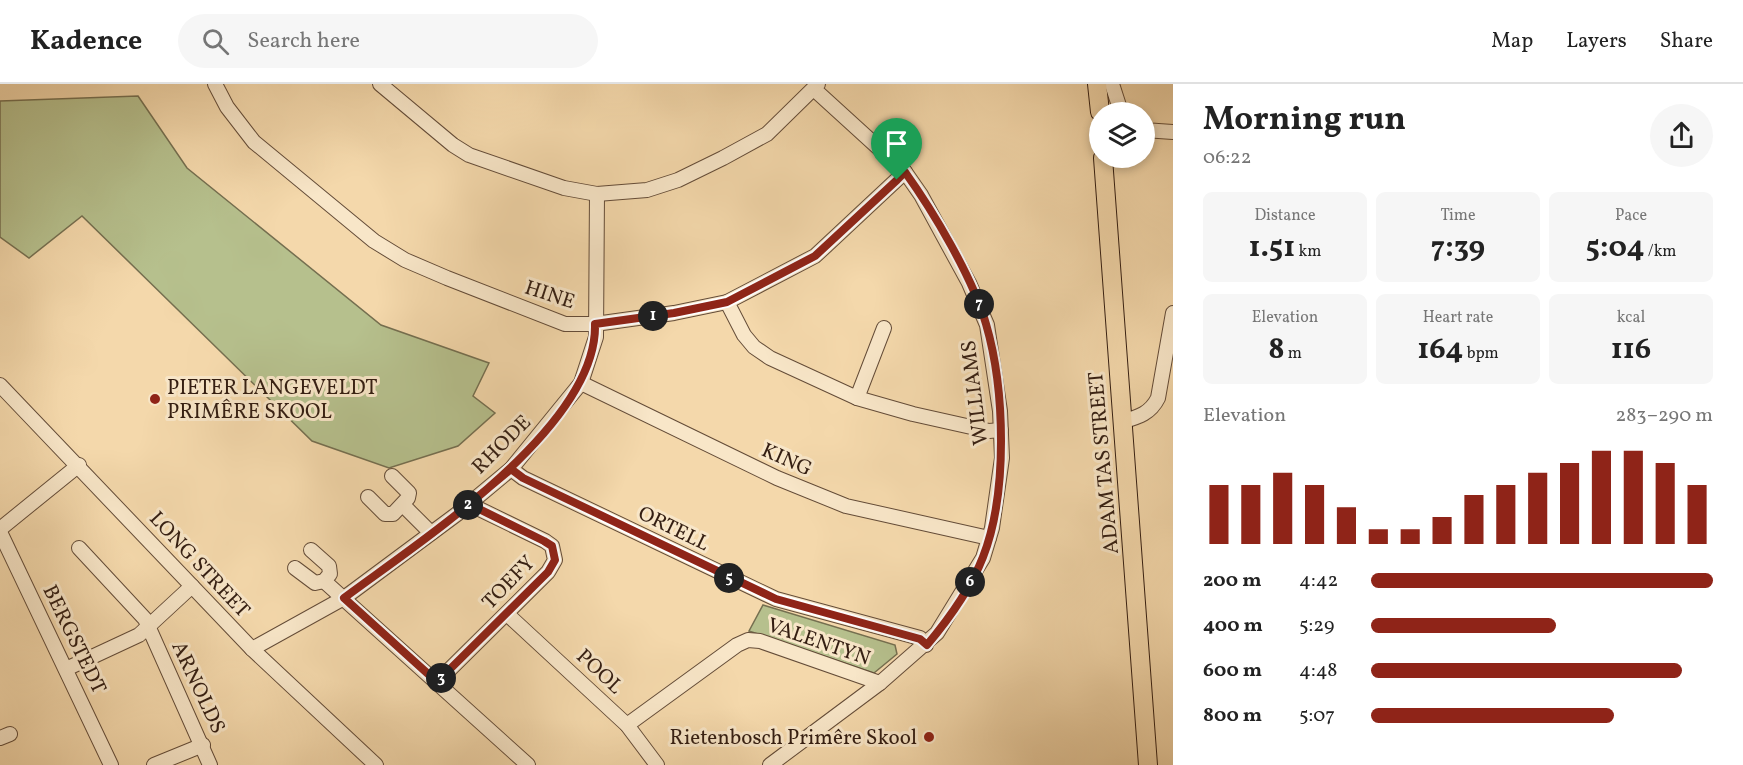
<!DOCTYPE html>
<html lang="en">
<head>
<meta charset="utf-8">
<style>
  :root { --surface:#fff; --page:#f6f6f6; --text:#222; --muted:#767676; --line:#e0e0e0; --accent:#8f2418 }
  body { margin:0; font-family:Vollkorn,serif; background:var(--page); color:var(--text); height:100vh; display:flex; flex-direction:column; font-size:22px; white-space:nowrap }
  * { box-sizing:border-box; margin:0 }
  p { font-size:20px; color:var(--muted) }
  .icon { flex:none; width:33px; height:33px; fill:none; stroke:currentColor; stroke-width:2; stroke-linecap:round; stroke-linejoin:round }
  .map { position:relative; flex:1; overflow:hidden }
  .drawer { display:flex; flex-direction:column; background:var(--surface); width:570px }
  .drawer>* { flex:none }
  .tools { position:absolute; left:1089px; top:18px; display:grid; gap:12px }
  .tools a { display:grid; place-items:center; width:66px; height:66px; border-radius:50%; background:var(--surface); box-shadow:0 3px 9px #0003; font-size:30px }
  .pin { position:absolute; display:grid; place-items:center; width:51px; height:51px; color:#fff; margin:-62px -26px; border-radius:50% 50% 50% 0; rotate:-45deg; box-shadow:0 0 6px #0007 }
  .pin .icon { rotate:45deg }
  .km { position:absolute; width:30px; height:30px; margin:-15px; border-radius:50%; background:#222; color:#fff; font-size:16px; line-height:30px; text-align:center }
  .round { display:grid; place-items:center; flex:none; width:63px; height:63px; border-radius:32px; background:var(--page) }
  .summary { display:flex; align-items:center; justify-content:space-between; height:102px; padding:0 30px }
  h1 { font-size:33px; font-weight:700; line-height:45px }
  .metrics { display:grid; grid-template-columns:repeat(3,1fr); gap:9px; height:102px; padding:6px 30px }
  .metrics div { display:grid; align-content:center; border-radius:9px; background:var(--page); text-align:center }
  .metrics b { font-size:30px; font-weight:700 }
  .metrics small { font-size:16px; font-weight:400 }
  .metrics p { font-size:16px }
  .chart { height:168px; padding:12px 30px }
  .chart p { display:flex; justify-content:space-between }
  .chart svg { width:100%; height:108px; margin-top:6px; stroke:var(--accent); stroke-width:6 }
  ul { padding:0 30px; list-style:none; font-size:20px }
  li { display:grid; grid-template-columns:96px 72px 1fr; align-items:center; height:45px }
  li i { height:15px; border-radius:8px; background:var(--accent) }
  header { display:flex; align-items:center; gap:36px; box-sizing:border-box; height:84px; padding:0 30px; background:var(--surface); border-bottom:2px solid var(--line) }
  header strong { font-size:28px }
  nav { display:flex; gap:33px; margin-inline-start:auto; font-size:21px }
  .search { width:420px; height:54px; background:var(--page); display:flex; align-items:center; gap:15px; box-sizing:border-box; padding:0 21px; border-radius:33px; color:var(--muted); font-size:22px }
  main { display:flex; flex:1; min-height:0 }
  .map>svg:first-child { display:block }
  .green { fill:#b6c08d; stroke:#756f50; stroke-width:1.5 }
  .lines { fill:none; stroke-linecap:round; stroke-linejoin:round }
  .minor-casing { stroke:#644c38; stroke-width:16 }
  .major-casing { stroke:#341e12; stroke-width:20 }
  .minor { stroke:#f8e6c8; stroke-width:14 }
  .major { stroke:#f4d8ab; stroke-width:18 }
  .route-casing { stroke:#fff; stroke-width:12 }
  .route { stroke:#8f2418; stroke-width:8 }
  .poi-dot { fill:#8f2418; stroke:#f8e6c8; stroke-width:2 }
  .labels { text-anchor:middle; stroke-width:6; stroke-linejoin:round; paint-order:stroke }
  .street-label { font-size:21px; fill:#341e12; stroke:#f8e6c8 }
  .poi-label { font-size:21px; fill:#341e12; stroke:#f8e6c8; text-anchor:start }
</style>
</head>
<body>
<header>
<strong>Kadence</strong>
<div class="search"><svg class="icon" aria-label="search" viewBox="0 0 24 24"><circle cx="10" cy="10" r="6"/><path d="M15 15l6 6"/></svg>Search here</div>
<nav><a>Map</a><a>Layers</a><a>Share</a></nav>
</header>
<main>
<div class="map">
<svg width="1173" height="681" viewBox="0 0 1173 681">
  <rect width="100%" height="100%" fill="#f4d8ab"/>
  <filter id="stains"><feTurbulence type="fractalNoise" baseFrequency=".00333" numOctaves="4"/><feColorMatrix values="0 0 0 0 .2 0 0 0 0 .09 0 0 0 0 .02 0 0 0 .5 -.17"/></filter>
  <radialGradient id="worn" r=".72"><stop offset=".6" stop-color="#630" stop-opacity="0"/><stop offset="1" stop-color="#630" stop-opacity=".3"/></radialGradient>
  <g class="green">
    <path d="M 138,12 L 187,84 L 381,241 L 489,279 L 473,312 L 495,329 L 458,362 L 389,384 L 312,357 L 82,132 L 29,174 L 0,153 L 0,17 Z"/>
    <path d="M 763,521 L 895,561 L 897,570 L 874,589 L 749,547 Z"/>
  </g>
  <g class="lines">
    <defs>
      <g id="minor">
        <path d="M 215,0 L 227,23 L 254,58 L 374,157 L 405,176 L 447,194 L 565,240 L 595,240 L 674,229 L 727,218 L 815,172 L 905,88"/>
        <path d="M 380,0 L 453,61 L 469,71 L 564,104 L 597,110 L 647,106 L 678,96 L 723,74 L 767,50 L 818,0"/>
        <path d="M 1112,0 L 1121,28"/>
        <path d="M 1144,46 L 1173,48"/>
        <path d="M 727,218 L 744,251 L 754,263 L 770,274 L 857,314 L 913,330 L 989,347 L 1001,346"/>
        <path d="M 581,299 L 777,394 L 846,422 L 989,454"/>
        <path d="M 0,301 L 252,565 L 376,681"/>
        <path d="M 857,314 L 884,244"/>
        <path d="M 1121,338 C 1138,333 1150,330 1158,314 L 1173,229"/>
        <path d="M 511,385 L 523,394 L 776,515 L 920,554 L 926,561"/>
        <path d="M 368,413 L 385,430 L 393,430 L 408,414 L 409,409 L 392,392"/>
        <path d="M 403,421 L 431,449"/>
        <path d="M 0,445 L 79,381"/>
        <path d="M 0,448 L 111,681"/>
        <path d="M 79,464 L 145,535 L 210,681"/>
        <path d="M 295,484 L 315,499 L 324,497 L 330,490 L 329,482 L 311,466"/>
        <path d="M 324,497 L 528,681"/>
        <path d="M 507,530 L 627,641 L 657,681"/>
        <path d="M 252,565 L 344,514 L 457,430 L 511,385 L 581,299 L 596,253 L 597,110"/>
        <path d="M 66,585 L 139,551 L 192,502"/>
        <path d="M 437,598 L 548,488 L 555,476 L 552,462 L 545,457 L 469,420"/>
        <path d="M 627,641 L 737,561 L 748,556 L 760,557 L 880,599"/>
        <path d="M 0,654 L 10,650"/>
        <path d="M 154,681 L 203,661"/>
        <path d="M 770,681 L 880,599 L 937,549 L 983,474 L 992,444 L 1002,374 L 1000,327 L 987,241 L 969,199 L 921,111 L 905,88 L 815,6"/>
      </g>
      <g id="major">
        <path d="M 1097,0 L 1100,28"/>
        <path d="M 1103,74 L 1148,681"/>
      </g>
    </defs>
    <use href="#minor" class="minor-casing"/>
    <use href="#major" class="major-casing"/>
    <use href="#minor" class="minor"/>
    <use href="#major" class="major"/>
  </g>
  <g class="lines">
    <defs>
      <path id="route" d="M 897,96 L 815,172 L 727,218 L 674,229 L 595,240 C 598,343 419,458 344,514 L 437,598 L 548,488 L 555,476 L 552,462 L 544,457 L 469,420 L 511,385 L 523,394 L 776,515 L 920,555 L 927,561 C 948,536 971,504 983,473 C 1008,409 1005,305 986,240 C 973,194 933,127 905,88 L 897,96"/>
    </defs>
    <use href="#route" class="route-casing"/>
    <use href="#route" class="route"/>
  </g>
  <g class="poi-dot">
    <circle cx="155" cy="315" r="6"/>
    <circle cx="929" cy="653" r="6"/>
  </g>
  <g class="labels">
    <g class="street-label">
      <text transform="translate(550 210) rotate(18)" y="7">HINE</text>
      <text transform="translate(974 309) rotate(-97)" y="7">WILLIAMS</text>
      <text transform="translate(501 360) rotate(-45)" y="7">RHODE</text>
      <text transform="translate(787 375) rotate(24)" y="7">KING</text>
      <text transform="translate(1103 379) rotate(-95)" y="7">ADAM TAS STREET</text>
      <text transform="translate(674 444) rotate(26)" y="7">ORTELL</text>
      <text transform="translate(200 480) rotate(47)" y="7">LONG STREET</text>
      <text transform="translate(508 498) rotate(-46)" y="7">TOEFY</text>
      <text transform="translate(75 555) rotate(64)" y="7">BERGSTEDT</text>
      <text transform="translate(819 557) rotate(19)" y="7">VALENTYN</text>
      <text transform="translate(600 587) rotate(43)" y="7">POOL</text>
      <text transform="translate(199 603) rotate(65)" y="7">ARNOLDS</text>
    </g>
    <g class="poi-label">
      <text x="167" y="310">PIETER LANGEVELDT<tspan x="167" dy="24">PRIMÊRE SKOOL</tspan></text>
      <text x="917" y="660" text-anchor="end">Rietenbosch Primêre Skool</text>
    </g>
  </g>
  <rect width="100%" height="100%" filter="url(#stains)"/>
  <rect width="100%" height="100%" fill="url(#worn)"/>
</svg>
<div class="tools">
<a><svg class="icon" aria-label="layers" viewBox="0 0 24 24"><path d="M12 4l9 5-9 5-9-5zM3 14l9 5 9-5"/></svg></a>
</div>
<div class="pin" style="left:897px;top:96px;background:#1e9e55"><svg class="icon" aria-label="arrive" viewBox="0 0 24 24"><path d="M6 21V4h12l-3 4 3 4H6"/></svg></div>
<b class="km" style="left:653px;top:232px">1</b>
<b class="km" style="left:468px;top:421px">2</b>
<b class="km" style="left:441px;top:594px">3</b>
<b class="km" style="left:729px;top:494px">5</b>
<b class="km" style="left:970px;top:498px">6</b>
<b class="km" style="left:979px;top:220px">7</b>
</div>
<section class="drawer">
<div class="summary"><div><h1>Morning run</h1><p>06:22</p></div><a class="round"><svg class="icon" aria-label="share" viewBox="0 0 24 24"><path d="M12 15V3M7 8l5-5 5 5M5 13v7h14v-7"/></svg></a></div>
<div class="metrics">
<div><p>Distance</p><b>1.51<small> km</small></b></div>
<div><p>Time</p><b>7:39</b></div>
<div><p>Pace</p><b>5:04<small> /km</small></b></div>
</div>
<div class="metrics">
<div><p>Elevation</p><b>8<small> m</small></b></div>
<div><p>Heart rate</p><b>164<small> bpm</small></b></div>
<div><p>kcal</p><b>116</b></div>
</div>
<div class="chart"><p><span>Elevation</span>283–290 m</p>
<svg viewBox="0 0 160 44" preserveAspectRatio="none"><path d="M5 44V20M15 44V20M25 44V15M35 44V20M45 44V29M55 44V38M65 44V38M75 44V33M85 44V24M95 44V20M105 44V15M115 44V11M125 44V6M135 44V6M145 44V11M155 44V20"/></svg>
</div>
<ul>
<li><b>200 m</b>4:42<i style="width:100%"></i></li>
<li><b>400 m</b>5:29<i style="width:54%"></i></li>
<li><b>600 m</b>4:48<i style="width:91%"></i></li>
<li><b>800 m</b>5:07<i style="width:71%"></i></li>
</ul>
</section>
</main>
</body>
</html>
